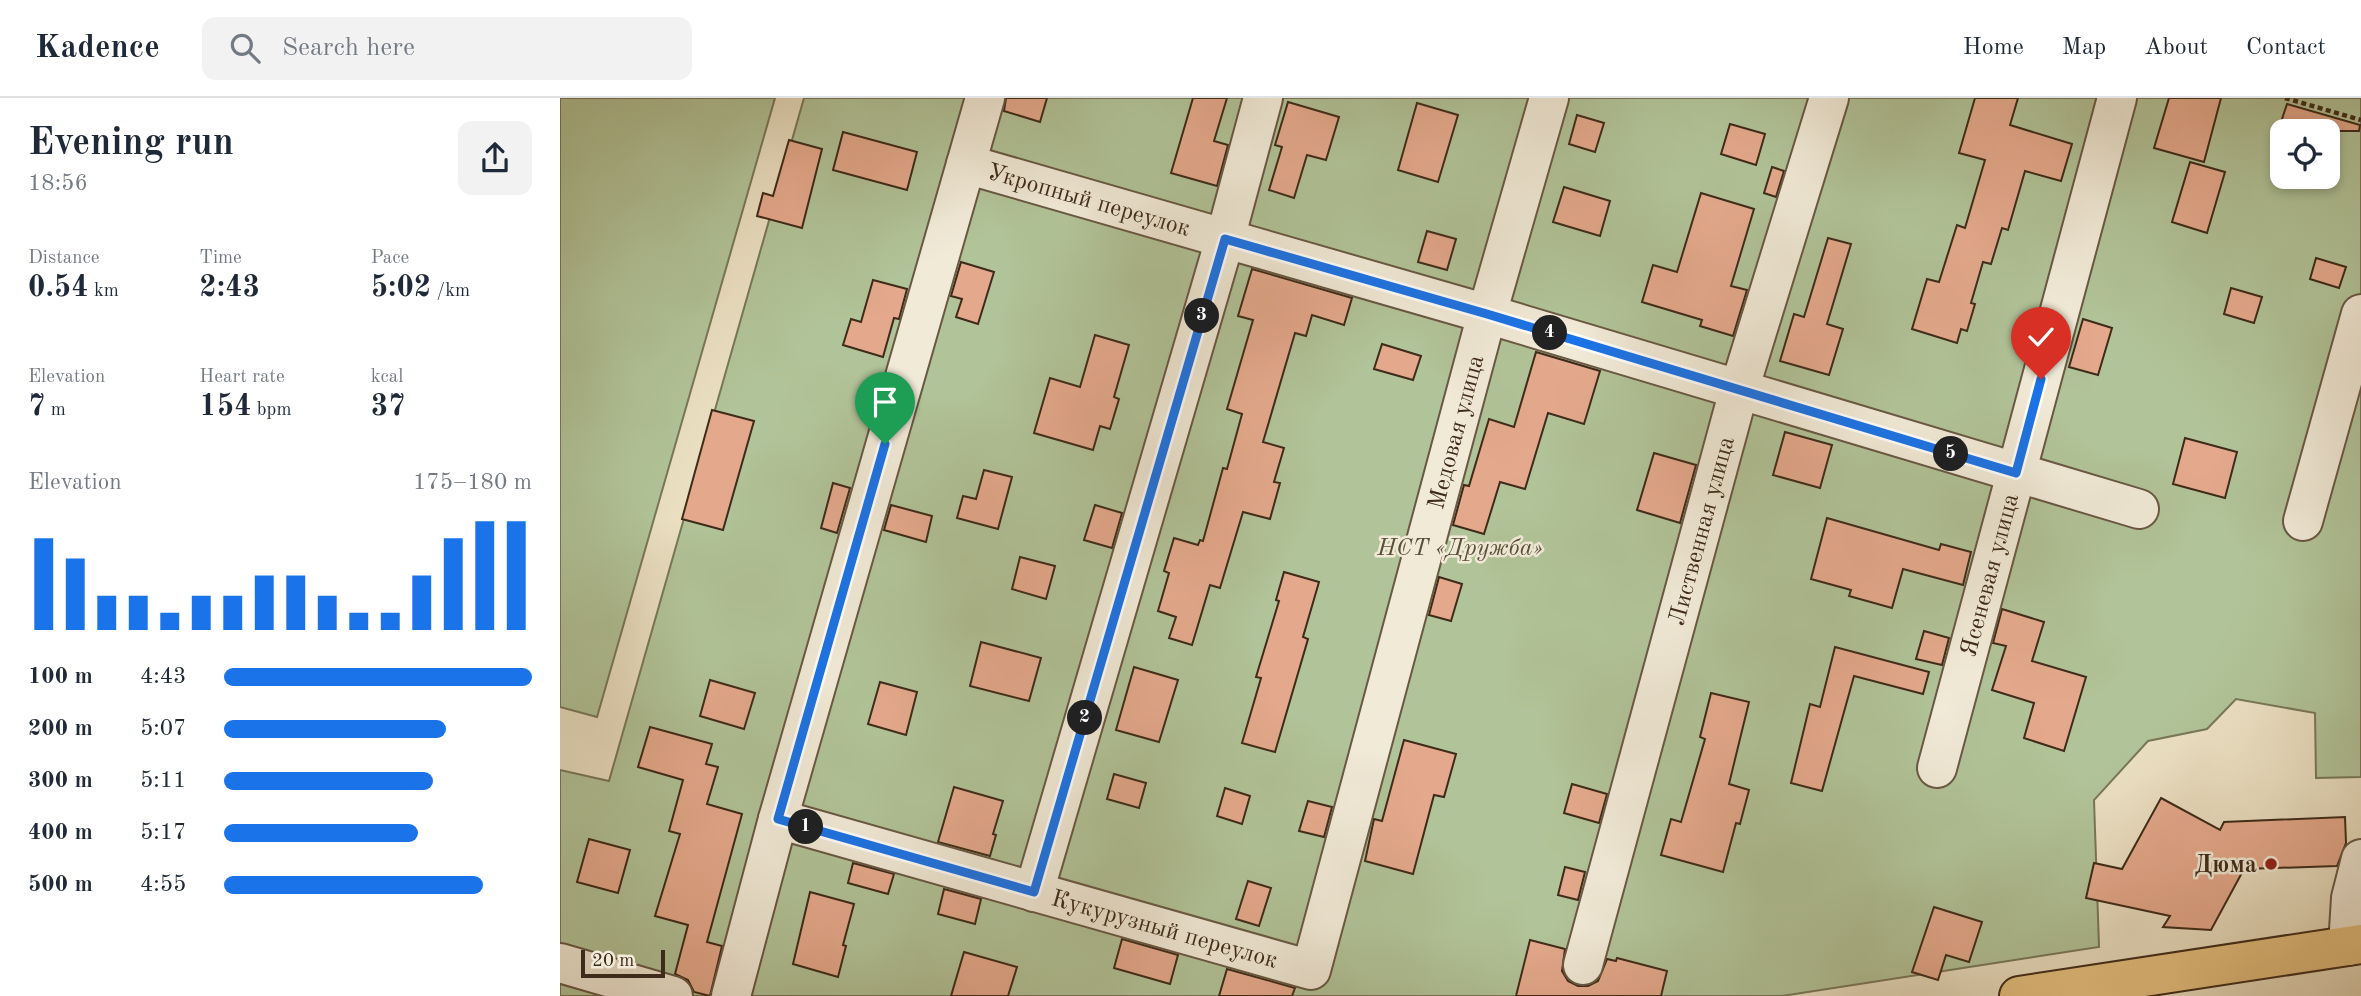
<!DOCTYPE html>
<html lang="en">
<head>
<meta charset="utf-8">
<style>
  :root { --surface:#fff; --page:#f2f2f3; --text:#1f2937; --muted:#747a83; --line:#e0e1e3; --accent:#1a73e8 }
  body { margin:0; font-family:"Old Standard TT",serif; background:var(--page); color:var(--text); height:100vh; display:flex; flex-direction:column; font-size:26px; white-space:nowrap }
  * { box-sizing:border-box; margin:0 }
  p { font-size:23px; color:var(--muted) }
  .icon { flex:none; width:38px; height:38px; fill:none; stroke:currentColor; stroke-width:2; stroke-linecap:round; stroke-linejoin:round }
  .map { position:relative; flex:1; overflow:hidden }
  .drawer { display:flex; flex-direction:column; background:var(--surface); width:560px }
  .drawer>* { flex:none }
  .buttons { position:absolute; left:1710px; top:21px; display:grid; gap:14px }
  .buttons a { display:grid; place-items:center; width:70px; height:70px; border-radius:14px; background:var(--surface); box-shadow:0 4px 10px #0003; font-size:35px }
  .scale { position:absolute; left:21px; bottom:18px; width:84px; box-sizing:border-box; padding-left:7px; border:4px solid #3e2b19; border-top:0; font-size:19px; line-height:24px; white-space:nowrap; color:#3e2b19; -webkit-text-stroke:5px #f1ead7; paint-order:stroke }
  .pin { position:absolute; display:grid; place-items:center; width:60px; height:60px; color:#fff; margin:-72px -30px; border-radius:50% 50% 50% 0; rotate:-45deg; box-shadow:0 0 7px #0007 }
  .pin .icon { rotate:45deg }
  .km { position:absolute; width:35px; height:35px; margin:-18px; border-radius:50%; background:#222; color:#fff; font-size:19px; line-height:35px; text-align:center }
  .round { display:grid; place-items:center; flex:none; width:74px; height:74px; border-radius:14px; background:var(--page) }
  .headline { display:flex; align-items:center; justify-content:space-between; height:119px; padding:0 28px }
  h1 { font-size:38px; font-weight:700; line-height:52px }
  .metrics { display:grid; grid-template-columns:repeat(3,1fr); gap:10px; height:119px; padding:7px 28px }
  .metrics div { display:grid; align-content:center }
  .metrics b { font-size:30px; font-weight:700 }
  .metrics small { font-size:19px; font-weight:400 }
  .metrics p { font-size:19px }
  .chart { height:196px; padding:14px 28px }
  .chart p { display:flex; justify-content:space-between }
  .chart svg { width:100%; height:126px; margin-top:7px; stroke:var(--accent); stroke-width:6 }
  ul { padding:0 28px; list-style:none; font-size:23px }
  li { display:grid; grid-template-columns:112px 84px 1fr; align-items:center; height:52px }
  li i { height:18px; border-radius:9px; background:var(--accent) }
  header { display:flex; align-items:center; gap:42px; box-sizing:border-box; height:98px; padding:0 35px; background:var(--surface); border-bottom:2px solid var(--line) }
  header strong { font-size:33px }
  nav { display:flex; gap:38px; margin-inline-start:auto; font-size:24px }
  .search { width:490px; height:63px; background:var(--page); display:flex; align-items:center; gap:18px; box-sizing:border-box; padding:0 24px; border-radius:14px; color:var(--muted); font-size:26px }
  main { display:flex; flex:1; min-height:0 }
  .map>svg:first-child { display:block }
  .green { fill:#b1c398; stroke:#787758; stroke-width:2; fill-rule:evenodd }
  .building { fill:#e4a98c; stroke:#3e2b19; stroke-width:2 }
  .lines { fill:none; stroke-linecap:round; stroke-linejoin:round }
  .minor-casing { stroke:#695843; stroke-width:42 }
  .major-casing { stroke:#3e2b19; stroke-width:42 }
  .path { stroke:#3e2b19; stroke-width:4.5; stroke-dasharray:5 3.5; stroke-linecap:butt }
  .minor { stroke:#f1ead7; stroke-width:38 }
  .major { stroke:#e5c080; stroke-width:38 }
  .route-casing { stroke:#fff; stroke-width:14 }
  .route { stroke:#1a73e8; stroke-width:9 }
  .poi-dot { fill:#8f2418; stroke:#f1ead7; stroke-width:2.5 }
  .labels { text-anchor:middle; stroke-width:5; stroke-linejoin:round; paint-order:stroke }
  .street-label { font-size:24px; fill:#3e2b19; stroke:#f1ead7 }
  .park-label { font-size:24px; font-style:italic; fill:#5b5139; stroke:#f1ead7 }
  .poi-label { font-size:24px; font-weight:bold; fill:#3e2b19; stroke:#f1ead7; text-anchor:end }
</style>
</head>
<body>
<header>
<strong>Kadence</strong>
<div class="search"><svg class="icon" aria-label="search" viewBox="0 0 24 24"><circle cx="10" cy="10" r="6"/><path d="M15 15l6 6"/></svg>Search here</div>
<nav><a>Home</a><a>Map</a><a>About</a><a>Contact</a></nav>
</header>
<main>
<section class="drawer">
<div class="headline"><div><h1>Evening run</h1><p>18:56</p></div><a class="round"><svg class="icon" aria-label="share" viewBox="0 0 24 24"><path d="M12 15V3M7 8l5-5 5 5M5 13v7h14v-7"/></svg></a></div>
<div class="metrics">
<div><p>Distance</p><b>0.54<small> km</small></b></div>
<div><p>Time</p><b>2:43</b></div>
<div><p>Pace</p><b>5:02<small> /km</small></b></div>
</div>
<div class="metrics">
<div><p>Elevation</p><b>7<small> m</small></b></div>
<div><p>Heart rate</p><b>154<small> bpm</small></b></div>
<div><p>kcal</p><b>37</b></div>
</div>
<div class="chart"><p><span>Elevation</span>175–180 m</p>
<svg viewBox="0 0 160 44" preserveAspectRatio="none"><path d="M5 44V12M15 44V19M25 44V32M35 44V32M45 44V38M55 44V32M65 44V32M75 44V25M85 44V25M95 44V32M105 44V38M115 44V38M125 44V25M135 44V12M145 44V6M155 44V6"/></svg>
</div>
<ul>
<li><b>100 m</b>4:43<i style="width:100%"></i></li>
<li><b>200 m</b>5:07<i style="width:72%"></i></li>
<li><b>300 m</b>5:11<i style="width:68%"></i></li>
<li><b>400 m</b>5:17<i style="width:63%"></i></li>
<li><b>500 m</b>4:55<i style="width:84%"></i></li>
</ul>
</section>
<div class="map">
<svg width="1801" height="898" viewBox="0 0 1801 898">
  <rect width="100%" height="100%" fill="#eadfc1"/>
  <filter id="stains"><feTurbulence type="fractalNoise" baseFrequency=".00286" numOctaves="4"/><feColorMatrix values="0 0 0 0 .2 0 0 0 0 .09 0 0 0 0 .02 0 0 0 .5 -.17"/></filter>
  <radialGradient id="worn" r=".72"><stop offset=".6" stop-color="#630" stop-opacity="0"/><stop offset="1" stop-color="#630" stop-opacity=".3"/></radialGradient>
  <g class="green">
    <path d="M 0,0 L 215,0 L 37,619 L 0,609 Z"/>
    <path d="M 244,0 L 1801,0 L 1801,679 L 1756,680 L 1755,615 L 1676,601 L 1647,631 L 1588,643 L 1534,702 L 1539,849 L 1222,898 L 0,898 L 0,672 L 49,683 ZM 1722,33 L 1768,33 L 1768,79 L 1722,79 Z"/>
  </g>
  <g class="building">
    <path d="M 446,0 L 487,0 L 480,24 L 444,13 Z"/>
    <path d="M 633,0 L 667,0 L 654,43 L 668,47 L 657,88 L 611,75 Z"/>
    <path d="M 1415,0 L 1458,0 L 1450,27 L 1512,46 L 1501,83 L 1465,73 L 1448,132 L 1442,130 L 1431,166 L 1423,164 L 1411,205 L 1415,206 L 1407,233 L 1401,231 L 1397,245 L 1352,231 L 1367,181 L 1379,184 L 1397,127 L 1405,130 L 1425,62 L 1399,55 Z"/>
    <path d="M 1609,0 L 1661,0 L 1644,64 L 1594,50 Z"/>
    <path d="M 728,4 L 779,19 L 766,62 L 747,57 L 734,100 L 709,92 L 722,49 L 715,47 Z"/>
    <path d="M 857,5 L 898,17 L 878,84 L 838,72 Z"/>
    <path d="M 1727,6 L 1800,27 L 1799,33 L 1718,33 Z"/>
    <path d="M 1017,17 L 1044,25 L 1035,54 L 1009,46 Z"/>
    <path d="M 1170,26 L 1205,36 L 1196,67 L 1161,56 Z"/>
    <path d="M 283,34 L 357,54 L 347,92 L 273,72 Z"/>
    <path d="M 229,42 L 262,51 L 242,130 L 197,118 L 203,95 L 213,98 Z"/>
    <path d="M 1630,64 L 1665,74 L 1647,135 L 1612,124 Z"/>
    <path d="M 1212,69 L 1224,73 L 1216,99 L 1204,95 Z"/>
    <path d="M 1004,89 L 1050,103 L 1040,138 L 993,124 Z"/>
    <path d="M 1141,95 L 1194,111 L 1171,188 L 1187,192 L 1173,238 L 1140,228 L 1142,222 L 1082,204 L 1093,167 L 1117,174 Z"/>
    <path d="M 867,133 L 896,141 L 887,172 L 858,164 Z"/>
    <path d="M 1268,140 L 1291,146 L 1267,226 L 1283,231 L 1269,277 L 1220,263 L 1234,216 L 1244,219 Z"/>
    <path d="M 1756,160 L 1786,169 L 1779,190 L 1750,181 Z"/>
    <path d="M 401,164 L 434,174 L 418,226 L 396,219 L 402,201 L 391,198 Z"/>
    <path d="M 692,171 L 792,200 L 784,227 L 752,217 L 746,238 L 735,235 L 703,344 L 724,350 L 714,384 L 720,385 L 710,421 L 683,414 L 660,490 L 650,487 L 632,547 L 609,540 L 616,519 L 598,513 L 609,475 L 604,473 L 614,440 L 638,447 L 640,442 L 643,443 L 663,370 L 667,371 L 682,316 L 667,311 L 693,222 L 678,218 Z"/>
    <path d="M 313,182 L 347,191 L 339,221 L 334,220 L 323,259 L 283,247 L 291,221 L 301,224 Z"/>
    <path d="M 1671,190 L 1702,199 L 1694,225 L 1664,216 Z"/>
    <path d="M 1523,221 L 1552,230 L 1538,277 L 1509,269 Z"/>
    <path d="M 535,237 L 569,247 L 554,299 L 559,301 L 550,331 L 540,328 L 533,352 L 474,335 L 490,280 L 520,289 Z"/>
    <path d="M 822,246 L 861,258 L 853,282 L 814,271 Z"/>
    <path d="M 976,254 L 1040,273 L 1024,326 L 988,315 L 965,391 L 940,384 L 924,436 L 893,427 L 904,387 L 909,388 L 929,321 L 954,329 Z"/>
    <path d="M 152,312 L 194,323 L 163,432 L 122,421 Z"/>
    <path d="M 1225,334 L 1272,347 L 1260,390 L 1213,377 Z"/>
    <path d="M 1625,340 L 1677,354 L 1665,400 L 1613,386 Z"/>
    <path d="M 1094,355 L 1136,367 L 1120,425 L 1077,412 Z"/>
    <path d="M 424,372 L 452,379 L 438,431 L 397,420 L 403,398 L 416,401 Z"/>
    <path d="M 273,385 L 290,390 L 277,435 L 261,430 Z"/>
    <path d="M 331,407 L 372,418 L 366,444 L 324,432 Z"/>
    <path d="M 535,407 L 562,415 L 552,450 L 524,442 Z"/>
    <path d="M 1267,420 L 1379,452 L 1381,446 L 1411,454 L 1403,487 L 1343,471 L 1332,510 L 1289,498 L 1291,492 L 1251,481 Z"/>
    <path d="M 460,459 L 495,468 L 486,501 L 452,491 Z"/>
    <path d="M 724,474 L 759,484 L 743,539 L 748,541 L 715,654 L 682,645 L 701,580 L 696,579 L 719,503 L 716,502 Z"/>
    <path d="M 879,479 L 902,486 L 891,523 L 869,517 Z"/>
    <path d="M 1442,511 L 1484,524 L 1472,563 L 1526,579 L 1504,653 L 1464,640 L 1474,605 L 1432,592 L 1446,548 L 1433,545 Z"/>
    <path d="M 1364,533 L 1389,540 L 1382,567 L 1356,561 Z"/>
    <path d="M 421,544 L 481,560 L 469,603 L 410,588 Z"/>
    <path d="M 1275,549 L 1369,574 L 1363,596 L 1294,578 L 1262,693 L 1231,685 L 1250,606 L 1260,609 Z"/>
    <path d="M 574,569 L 618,582 L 599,644 L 556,632 Z"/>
    <path d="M 150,582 L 195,595 L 184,631 L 140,618 Z"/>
    <path d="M 320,584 L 357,594 L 346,637 L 308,626 Z"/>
    <path d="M 1151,595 L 1189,604 L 1169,686 L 1189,692 L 1180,726 L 1176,725 L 1163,774 L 1101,757 L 1111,721 L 1121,724 L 1145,641 L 1140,639 Z"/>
    <path d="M 90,629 L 152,646 L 146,666 L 158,669 L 147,706 L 182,716 L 147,844 L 162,848 L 150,898 L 134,894 L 128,882 L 115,876 L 128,827 L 95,818 L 120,736 L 109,733 L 123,682 L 78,669 Z"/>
    <path d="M 844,642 L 896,656 L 884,699 L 874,697 L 853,776 L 805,763 L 814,721 L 822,723 Z"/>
    <path d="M 554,676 L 586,685 L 579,710 L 547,701 Z"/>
    <path d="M 1012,686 L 1047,696 L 1039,725 L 1004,715 Z"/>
    <path d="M 394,689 L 443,703 L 433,736 L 436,737 L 430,758 L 378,744 Z"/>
    <path d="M 665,690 L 690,698 L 682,726 L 657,718 Z"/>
    <path d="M 1601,700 L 1660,732 L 1664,724 L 1785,719 L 1786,745 L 1777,768 L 1684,771 L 1651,832 L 1603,829 L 1610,818 L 1526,800 L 1534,765 L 1562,771 Z"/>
    <path d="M 748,703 L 772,709 L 764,739 L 739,733 Z"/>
    <path d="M 29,741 L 70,752 L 58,795 L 17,784 Z"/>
    <path d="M 293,765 L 334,776 L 328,796 L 288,785 Z"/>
    <path d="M 1005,769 L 1025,774 L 1018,802 L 998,797 Z"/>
    <path d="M 688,783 L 711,790 L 699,828 L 676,821 Z"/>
    <path d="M 384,791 L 421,801 L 415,826 L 378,816 Z"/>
    <path d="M 250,794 L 294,806 L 283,847 L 286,848 L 278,879 L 233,866 Z"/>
    <path d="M 1374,809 L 1422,824 L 1409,864 L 1386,857 L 1378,882 L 1352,874 Z"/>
    <path d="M 562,841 L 618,857 L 610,886 L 554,870 Z"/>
    <path d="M 970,842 L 1005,851 L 1002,873 L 1008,883 L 1018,888 L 1028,888 L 1038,883 L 1047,861 L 1056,863 L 1057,860 L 1107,873 L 1101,898 L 956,898 Z"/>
    <path d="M 404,854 L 457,869 L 448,898 L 391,898 Z"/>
    <path d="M 667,871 L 735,890 L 732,898 L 659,898 Z"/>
  </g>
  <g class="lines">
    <defs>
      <g id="minor">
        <path id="s1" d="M 406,66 L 927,216 L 1579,411"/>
        <path d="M 1743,423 L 1801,216"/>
        <path id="s2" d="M 1377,670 L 1557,0"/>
        <path id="s3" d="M 218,721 L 751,872 L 927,216 L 989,0"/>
        <path d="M 474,794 L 665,141 L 703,0"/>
        <path d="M 1788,848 L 1791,800 L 1801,761"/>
        <path d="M 0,865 L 113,898"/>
        <path id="s4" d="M 1023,867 L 1179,292 L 1269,0"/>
        <path d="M 171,898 L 218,721 L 425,0"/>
      </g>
      <path id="major" d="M 1459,898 L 1801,846"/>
    </defs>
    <use href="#minor" class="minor-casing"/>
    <use href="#major" class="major-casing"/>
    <path class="path" d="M 1725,0 L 1801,22"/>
    <use href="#minor" class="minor"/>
    <use href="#major" class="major"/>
  </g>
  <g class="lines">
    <defs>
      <path id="route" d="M 325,346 L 218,721 L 474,794 L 665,141 L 927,216 L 1456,375 L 1481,281"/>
    </defs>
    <use href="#route" class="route-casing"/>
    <use href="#route" class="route"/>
  </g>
  <circle class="poi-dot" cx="1711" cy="766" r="7"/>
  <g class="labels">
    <g class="street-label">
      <text dy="8" stroke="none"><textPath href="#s1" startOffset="128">Укропный переулок</textPath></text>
      <text dy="8" stroke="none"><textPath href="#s3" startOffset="1111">Медовая улица</textPath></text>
      <text dy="8" stroke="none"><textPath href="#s4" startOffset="450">Лиственная улица</textPath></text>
      <text dy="8" stroke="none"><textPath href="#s2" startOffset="200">Ясеневая улица</textPath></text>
      <text dy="8" stroke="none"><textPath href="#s3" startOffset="402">Кукурузный переулок</textPath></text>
    </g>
    <g class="park-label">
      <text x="900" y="457">НСТ «Дружба»</text>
    </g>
    <g class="poi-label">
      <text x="1697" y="774">Дюма</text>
    </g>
  </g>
  <rect width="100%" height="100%" filter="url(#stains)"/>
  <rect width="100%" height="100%" fill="url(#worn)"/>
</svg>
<div class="buttons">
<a><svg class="icon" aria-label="locate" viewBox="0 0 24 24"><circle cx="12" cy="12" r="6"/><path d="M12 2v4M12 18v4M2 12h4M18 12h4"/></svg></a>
</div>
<div class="scale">20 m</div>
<div class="pin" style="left:325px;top:346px;background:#1e9e55"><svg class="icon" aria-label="arrive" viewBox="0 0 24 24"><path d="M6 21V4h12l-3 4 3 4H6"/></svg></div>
<div class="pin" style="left:1481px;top:281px;background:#d93025"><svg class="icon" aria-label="check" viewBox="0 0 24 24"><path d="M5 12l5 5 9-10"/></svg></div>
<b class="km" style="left:246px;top:729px">1</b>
<b class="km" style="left:525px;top:620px">2</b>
<b class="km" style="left:642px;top:218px">3</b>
<b class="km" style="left:990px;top:235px">4</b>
<b class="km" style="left:1391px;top:356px">5</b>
</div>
</main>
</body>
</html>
